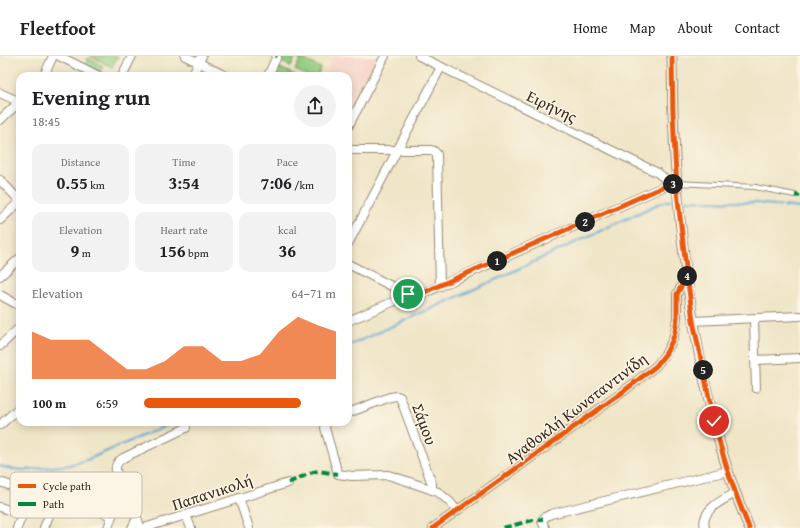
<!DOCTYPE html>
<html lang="en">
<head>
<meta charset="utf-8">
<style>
  :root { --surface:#fff; --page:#f2f2f2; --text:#202124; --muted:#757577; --line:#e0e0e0; --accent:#ea580c }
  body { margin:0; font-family:"Gentium Book Plus",serif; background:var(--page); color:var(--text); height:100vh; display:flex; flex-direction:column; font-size:15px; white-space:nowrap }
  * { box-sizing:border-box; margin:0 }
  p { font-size:13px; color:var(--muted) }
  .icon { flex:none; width:22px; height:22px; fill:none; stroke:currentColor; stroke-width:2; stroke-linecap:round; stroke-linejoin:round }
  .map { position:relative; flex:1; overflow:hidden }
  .sheet { position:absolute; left:16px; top:16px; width:336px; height:354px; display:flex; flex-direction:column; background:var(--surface); border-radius:12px; box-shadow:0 2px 10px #0003 }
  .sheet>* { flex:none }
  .pin { position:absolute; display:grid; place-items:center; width:34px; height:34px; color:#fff; margin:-17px; border:2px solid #fff; border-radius:50%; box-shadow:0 1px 4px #0007 }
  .km { position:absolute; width:20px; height:20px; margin:-10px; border-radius:50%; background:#222; color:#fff; font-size:11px; line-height:20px; text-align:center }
  .round { display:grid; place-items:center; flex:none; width:42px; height:42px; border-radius:21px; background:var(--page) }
  .summary { display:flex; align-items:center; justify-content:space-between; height:68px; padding:0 16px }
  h1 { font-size:22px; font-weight:700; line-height:30px }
  .figures { display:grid; grid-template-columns:repeat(3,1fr); gap:6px; height:68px; padding:4px 16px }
  .figures div { display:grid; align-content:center; border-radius:10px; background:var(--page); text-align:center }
  .figures b { font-size:17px; font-weight:700 }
  .figures small { font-size:11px; font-weight:400 }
  .figures p { font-size:11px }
  .chart { height:112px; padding:8px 16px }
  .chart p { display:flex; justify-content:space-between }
  .chart svg { width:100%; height:72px; margin-top:4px; fill:var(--accent); opacity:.7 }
  ul { padding:0 16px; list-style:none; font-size:13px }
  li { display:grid; grid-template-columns:64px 48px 1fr; align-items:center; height:30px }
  li i { height:10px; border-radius:5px; background:var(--accent) }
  header { display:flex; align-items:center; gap:24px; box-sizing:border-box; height:56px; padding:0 20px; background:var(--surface); border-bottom:1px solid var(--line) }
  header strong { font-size:19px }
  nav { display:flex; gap:22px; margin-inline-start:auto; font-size:14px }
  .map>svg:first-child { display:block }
  .built { fill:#f7d1c7 }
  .green { fill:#93cc7f; stroke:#677b4e }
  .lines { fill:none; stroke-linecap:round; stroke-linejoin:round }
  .stream { stroke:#5ba9d4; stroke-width:2 }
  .service-casing { stroke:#958872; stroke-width:6 }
  .minor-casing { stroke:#958872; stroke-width:10 }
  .tertiary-casing { stroke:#958872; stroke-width:11 }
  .service { stroke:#fff; stroke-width:4 }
  .minor { stroke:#fff; stroke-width:8 }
  .tertiary { stroke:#fff; stroke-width:9 }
  .quiet { stroke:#00873e; stroke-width:4; stroke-dasharray:8 4; stroke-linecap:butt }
  .cycleway-casing { stroke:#fcf5e5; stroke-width:8 }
  .cycleway { stroke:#e8590c; stroke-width:5 }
  .route-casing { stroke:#fff; stroke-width:8 }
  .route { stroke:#ea580c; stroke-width:5 }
  .labels { text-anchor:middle; stroke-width:3; stroke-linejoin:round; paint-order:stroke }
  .street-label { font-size:16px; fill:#3b2a1e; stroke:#fcf5e5 }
  .key { fill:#fcf5e5; stroke:#c2b8a9; stroke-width:1 }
  .key-label { font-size:11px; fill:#3b2a1e }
</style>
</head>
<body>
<header>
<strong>Fleetfoot</strong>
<nav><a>Home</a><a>Map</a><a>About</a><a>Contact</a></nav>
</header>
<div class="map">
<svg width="800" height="472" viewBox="0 0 800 472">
  <rect width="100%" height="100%" fill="#fcf5e5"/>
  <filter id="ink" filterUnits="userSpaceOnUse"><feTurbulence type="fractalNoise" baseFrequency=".025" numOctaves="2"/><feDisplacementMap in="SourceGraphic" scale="8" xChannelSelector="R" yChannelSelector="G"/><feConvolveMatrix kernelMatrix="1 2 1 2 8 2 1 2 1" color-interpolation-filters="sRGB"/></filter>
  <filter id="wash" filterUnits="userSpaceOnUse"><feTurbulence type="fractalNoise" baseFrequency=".012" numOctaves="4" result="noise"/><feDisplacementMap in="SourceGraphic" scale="16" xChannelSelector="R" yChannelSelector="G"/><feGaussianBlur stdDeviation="0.9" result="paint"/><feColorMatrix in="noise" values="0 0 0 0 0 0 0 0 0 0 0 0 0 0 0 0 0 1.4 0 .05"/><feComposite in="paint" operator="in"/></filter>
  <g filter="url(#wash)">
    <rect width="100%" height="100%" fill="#efe5c7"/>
    <path class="built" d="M 333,0 L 380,0 L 348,62 L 348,20 L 323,20 Z"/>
    <g class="green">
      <path d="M 90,0 L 118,0 L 112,11 Z"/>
      <path d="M 282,0 L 296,0 L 291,11 L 280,5 Z"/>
      <path d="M 88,2 L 103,10 L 99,17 L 84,10 Z"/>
      <path d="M 301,2 L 321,12 L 317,20 L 308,20 L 295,14 Z"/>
      <path d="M 276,10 L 297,20 L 271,20 Z"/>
    </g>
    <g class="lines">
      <g class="stream">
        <path d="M 685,144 L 757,147 L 800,152"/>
        <path d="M 348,290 L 499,222 L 658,148 L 671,144"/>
        <path d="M 0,410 L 12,413 L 25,414 L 70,409 L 89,403 L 174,366"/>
      </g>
    </g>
  </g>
  <g filter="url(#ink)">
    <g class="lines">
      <defs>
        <path id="service" d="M 677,127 L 755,131 L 795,139"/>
        <g id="minor">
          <path d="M 59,0 L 99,20"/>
          <path d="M 185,0 L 226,20"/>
          <path d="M 419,0 L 658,117 L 664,122 L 669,129"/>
          <path d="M 44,20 L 53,0"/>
          <path d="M 122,20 L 132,0"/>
          <path d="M 192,20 L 202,0"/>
          <path d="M 268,20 L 277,0"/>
          <path d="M 0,37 L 20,46"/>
          <path d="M 0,64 L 14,51 L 17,45"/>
          <path d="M 348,71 L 385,0"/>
          <path d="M 348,94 L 431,94 L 434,95 L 437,98 L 440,230"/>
          <path d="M 0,124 L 20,145"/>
          <path d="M 0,164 L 20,145"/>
          <path d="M 348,188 L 441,11"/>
          <path d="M 348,208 L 405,237 C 417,242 428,235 440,230 L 663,131 L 677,127"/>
          <path d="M 0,220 L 20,202"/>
          <path d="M 0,239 L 20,250"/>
          <path d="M 754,263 L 756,332"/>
          <path d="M 348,265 L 395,245 L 400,243 L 405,237"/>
          <path d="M 693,265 L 800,260"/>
          <path d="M 0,290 L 20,271"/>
          <path d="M 755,304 L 800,302"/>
          <path d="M 348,357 L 390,341 L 397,340 L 400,341 L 432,428 L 432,434"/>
          <path d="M 326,366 L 325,372 L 338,418 L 352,420 L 388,419 L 407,425 L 438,436 L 450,446 L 457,455"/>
          <path d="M 0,369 L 20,351"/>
          <path d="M 79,422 L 120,438 L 126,437"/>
          <path d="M 0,426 L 54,445 L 62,442 L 67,443 L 112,460 L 108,472"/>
          <path d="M 239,442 L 249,472"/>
          <path d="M 0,451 L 22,459"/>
          <path d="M 186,459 L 191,472"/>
          <path d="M 17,472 L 31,437"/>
          <path d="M 44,472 L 55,445"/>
          <path d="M 132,472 L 135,466 L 138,464"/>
          <path d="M 141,472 L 116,415 C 115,409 118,405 123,402 L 186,372"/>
          <path d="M 144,472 L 288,427"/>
          <path d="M 433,472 L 620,338 L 656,310 L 666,297 L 672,285 L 675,276 L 677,262 L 677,238 L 687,220"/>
          <path d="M 545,472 L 542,465 L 545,461 L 551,458 L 728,415"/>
          <path d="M 705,472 C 700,454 722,444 736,437"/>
        </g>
        <path id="tertiary" d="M 672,0 C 672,108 682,216 704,322 C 711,353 718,385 728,415 C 734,435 742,453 749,472"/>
      </defs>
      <use href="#service" class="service-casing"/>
      <use href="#minor" class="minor-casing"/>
      <use href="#tertiary" class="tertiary-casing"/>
      <use href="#service" class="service"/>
      <use href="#minor" class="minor"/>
      <use href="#tertiary" class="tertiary"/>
      <g class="quiet">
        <path d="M 276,0 L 277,1"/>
        <path d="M 795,139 L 800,140"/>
        <path d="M 288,427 L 313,416 L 319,415 L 338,418"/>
        <path d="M 503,472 L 533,464 L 543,463"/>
      </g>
      <defs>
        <g id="cycleway">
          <path d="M 672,0 C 672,108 682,216 704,322 C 711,353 718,385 728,415 C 734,435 742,453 749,472"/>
          <path d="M 433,472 L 620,338 L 656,310 L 666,297 L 672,285 L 675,276 L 677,262 L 677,238 L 687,220"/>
        </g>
      </defs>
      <use href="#cycleway" class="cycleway-casing"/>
      <use href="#cycleway" class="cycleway"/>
    </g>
  </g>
  <g class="lines" filter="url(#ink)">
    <defs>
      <path id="route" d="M 408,238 L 415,239 L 420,238 L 663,131 L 676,127 L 684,195 L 693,265 L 714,365"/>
    </defs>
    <use href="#route" class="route-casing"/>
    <use href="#route" class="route"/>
  </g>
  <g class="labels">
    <g class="street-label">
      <text transform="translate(552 50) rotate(26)" y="6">Ειρήνης</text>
      <text transform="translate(576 352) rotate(-37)" y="6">Αγαθοκλή Κωνσταντινίδη</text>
      <text transform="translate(425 368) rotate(70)" y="6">Σάμου</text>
      <text transform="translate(212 436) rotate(-18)" y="6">Παπανικολή</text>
    </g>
  </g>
  <rect x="10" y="416" width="132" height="46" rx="6" class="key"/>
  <rect x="18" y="428" width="18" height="4" fill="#e8590c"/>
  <rect x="18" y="446" width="18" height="4" fill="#00873e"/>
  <g class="key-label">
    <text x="43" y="434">Cycle path</text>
    <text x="43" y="452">Path</text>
  </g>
</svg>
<div class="pin" style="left:408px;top:238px;background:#1e9e55"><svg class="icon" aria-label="arrive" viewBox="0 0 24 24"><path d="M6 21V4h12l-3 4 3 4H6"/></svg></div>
<div class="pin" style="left:714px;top:365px;background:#d93025"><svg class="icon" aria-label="check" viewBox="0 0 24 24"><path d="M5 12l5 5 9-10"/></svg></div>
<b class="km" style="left:497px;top:205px">1</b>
<b class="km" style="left:585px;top:166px">2</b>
<b class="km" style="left:673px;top:128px">3</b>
<b class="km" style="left:687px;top:220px">4</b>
<b class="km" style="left:703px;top:314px">5</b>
<section class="sheet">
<div class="summary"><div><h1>Evening run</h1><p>18:45</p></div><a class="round"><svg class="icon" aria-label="share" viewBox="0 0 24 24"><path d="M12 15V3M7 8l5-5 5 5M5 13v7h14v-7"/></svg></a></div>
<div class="figures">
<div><p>Distance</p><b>0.55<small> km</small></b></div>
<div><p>Time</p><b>3:54</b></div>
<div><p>Pace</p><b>7:06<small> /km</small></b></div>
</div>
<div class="figures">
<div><p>Elevation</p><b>9<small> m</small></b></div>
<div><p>Heart rate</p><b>156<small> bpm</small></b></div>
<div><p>kcal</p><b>36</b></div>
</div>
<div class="chart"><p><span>Elevation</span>64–71 m</p>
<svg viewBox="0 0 160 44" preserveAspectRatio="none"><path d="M0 44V15L10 20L20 20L30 20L40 29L50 38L60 38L70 33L80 24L90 24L100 33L110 33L120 29L130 15L140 6L150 11L160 15V44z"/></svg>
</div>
<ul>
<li><b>100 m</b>6:59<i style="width:82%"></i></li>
</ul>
</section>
</div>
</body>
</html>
